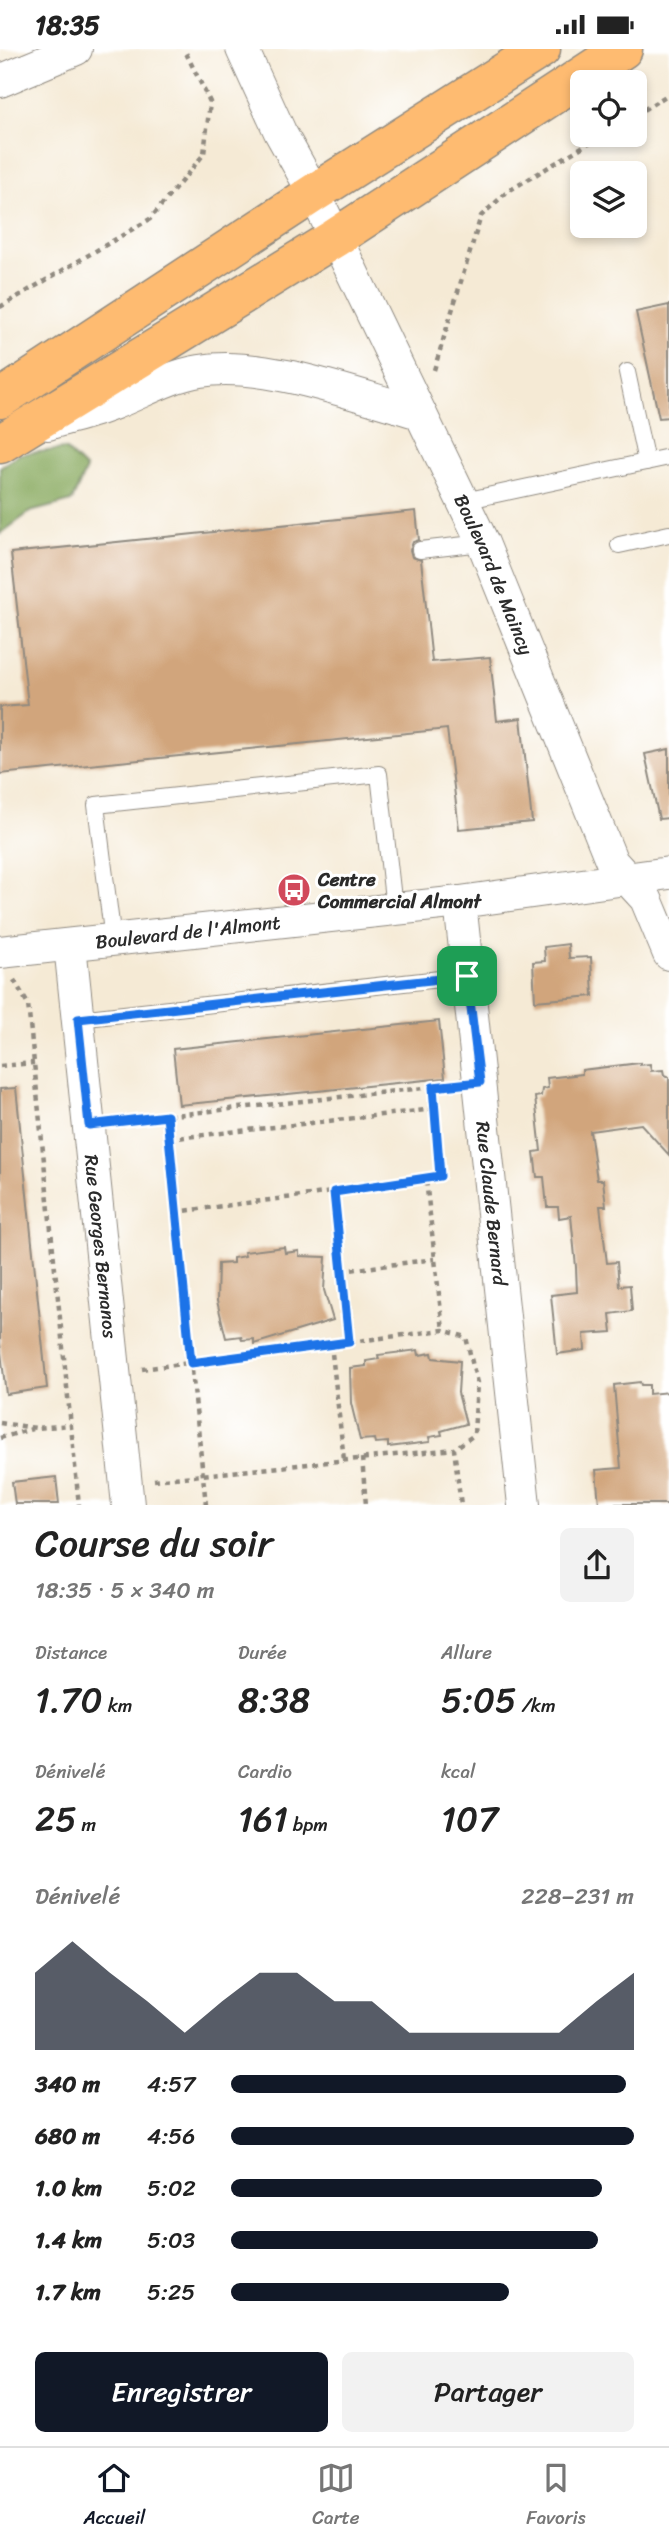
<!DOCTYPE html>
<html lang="fr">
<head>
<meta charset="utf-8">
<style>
  :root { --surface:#fff; --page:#f2f2f2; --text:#222; --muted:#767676; --line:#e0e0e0; --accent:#111827 }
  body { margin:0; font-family:Sriracha,sans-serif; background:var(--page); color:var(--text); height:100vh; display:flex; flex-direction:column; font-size:26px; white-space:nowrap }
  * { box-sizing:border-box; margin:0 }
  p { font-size:23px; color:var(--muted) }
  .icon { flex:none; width:38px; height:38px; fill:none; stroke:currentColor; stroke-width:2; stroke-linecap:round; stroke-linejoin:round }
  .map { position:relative; height:1456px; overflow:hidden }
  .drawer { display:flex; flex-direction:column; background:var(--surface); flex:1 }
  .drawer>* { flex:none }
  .controls { position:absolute; left:570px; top:21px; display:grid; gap:14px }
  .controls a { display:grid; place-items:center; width:77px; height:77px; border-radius:10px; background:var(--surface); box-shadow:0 4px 10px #0003; font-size:35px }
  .pin { position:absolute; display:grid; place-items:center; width:60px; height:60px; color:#fff; margin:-30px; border-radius:14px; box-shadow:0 4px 10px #0006 }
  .round { display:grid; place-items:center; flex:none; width:74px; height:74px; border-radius:10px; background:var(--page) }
  .head { display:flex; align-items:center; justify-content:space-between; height:119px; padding:0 35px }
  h1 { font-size:38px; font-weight:600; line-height:52px }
  .stats { display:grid; grid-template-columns:repeat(3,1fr); gap:10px; height:119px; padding:7px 35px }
  .stats div { display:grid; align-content:center }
  .stats b { font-size:35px; font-weight:600 }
  .stats small { font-size:19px; font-weight:400 }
  .stats p { font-size:19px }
  .chart { height:196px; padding:14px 35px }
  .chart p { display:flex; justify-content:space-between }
  .chart svg { width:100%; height:126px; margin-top:7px; fill:var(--accent); opacity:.7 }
  .button { display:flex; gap:14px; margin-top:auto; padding:14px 35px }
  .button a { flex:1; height:80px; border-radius:10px; background:var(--accent); color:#fff; font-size:28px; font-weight:600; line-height:80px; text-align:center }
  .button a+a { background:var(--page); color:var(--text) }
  ul { padding:0 35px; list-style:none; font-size:23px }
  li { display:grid; grid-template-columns:112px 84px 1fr; align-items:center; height:52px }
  li i { height:18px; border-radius:9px; background:var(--accent) }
  .status { display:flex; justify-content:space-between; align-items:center; height:49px; padding:0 35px; background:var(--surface); direction:ltr }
  .status svg { height:19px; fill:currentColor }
  .tabs { display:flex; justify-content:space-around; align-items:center; height:98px; border-top:2px solid var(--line); background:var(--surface); font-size:19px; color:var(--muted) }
  .tabs a { display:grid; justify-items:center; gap:4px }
  .tabs .on { color:var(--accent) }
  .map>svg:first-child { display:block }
  .forest { fill:#86a85c; stroke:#586a44; stroke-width:2 }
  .building { fill:#d1a57c }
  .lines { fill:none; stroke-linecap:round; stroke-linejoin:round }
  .service-casing { stroke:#908a80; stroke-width:18 }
  .minor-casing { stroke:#908a80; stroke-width:34 }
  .primary-casing { stroke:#908a80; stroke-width:41 }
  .path { stroke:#908a80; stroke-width:4.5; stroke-dasharray:5 5; stroke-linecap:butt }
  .service { stroke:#fff; stroke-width:16 }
  .minor { stroke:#fff; stroke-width:32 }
  .primary { stroke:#febb71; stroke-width:38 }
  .route-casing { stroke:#fff; stroke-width:14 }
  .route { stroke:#1a73e8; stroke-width:9 }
  .labels { text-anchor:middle; stroke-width:6; stroke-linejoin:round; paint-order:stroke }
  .street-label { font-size:19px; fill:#2b2b2b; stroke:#fff }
  .poi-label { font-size:19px; font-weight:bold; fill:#2b2b2b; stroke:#fff; text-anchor:start }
</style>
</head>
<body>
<div class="status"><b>18:35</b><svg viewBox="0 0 49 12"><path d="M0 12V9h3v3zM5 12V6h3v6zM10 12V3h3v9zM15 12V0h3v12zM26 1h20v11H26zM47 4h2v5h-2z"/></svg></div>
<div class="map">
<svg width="669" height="1456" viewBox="0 0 669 1456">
  <rect width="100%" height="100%" fill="#fff"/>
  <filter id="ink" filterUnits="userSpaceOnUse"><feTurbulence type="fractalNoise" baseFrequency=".0143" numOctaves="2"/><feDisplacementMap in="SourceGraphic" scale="14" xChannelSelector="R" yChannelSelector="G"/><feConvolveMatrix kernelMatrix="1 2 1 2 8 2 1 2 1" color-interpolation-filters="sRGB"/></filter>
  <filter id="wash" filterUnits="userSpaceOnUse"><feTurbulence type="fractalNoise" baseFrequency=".00686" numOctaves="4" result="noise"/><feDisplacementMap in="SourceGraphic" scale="28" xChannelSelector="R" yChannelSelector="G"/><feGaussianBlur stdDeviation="1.57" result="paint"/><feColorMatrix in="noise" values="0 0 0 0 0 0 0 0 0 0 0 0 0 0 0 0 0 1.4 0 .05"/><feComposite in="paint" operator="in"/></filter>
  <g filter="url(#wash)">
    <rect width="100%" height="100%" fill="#f5ead5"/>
    <path class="forest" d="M 65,400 L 86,420 L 72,452 L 30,463 L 0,485 L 0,418 L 20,405 Z"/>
    <g id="blocks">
      <g class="building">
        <path d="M 669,256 L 669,368 L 659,369 L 636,263 Z"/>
        <path d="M 416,462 L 419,491 L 413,493 L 410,501 L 412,508 L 421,511 L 432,613 L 490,608 L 497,672 L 521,669 L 532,773 L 459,780 L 447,680 L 0,725 L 0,658 L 28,656 L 11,504 Z"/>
        <path d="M 669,700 L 669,769 L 659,770 L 645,705 Z"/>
        <path d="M 568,895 L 569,909 L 591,908 L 593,947 L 535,952 L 533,913 L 545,912 L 544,898 Z"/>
        <path d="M 439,972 L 445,1029 L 179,1056 L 173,1000 Z"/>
        <path d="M 640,1014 L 640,1016 L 650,1015 L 651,1022 L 663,1021 L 664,1026 L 669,1028 L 669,1106 L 641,1075 L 590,1082 L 597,1131 L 603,1131 L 606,1157 L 600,1157 L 607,1214 L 617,1213 L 619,1237 L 630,1236 L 632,1262 L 610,1265 L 612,1283 L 584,1285 L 585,1301 L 557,1305 L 551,1246 L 577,1243 L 576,1218 L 571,1167 L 559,1169 L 558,1158 L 547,1158 L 544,1128 L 537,1128 L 534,1103 L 541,1102 L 535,1048 L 541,1047 L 542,1040 L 548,1039 L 547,1029 L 582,1025 L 582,1021 Z"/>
        <path d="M 16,1039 L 47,1339 L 6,1345 L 0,1295 L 0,1040 Z"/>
        <path d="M 284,1198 L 285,1204 L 299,1202 L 299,1207 L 326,1208 L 324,1241 L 333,1271 L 254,1295 L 254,1290 L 242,1291 L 241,1287 L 226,1289 L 217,1252 L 218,1215 L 233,1214 L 233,1209 L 245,1207 L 244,1203 Z"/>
        <path d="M 418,1301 L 419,1306 L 432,1304 L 433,1309 L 460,1312 L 458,1344 L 466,1375 L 441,1382 L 442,1386 L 429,1388 L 430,1393 L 388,1398 L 388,1393 L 375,1394 L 374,1390 L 360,1391 L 351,1354 L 350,1319 L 366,1317 L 366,1312 L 379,1310 L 378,1306 Z"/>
        <path d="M 640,1333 L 641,1336 L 649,1336 L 649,1345 L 669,1343 L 669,1455 L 599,1455 L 596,1421 L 621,1419 L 614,1336 Z"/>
        <path d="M 56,1428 L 59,1455 L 15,1455 L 12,1433 Z"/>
      </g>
    </g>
  </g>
  <g filter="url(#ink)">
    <use href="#blocks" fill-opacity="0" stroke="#908a80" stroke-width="2"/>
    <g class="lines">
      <defs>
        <g id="service">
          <path d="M 627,323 L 646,413"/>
          <path d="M 464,452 L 669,408"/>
          <path d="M 619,496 L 669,485"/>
          <path d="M 420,501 L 483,494"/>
          <path d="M 113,891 L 96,756 L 379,725 L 394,859"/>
          <path d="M 78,970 L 467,927"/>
        </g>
        <g id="minor">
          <path id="s1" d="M 242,0 L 280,83 L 314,144 L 483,494 L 612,813 L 646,850 L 669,905"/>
          <path d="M 0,32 L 76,0"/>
          <path d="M 48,375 C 70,368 94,363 115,354 C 143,343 169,327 200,322 C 263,311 358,347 420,364"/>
          <path id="s2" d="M 460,853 L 524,1456"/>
          <path id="s3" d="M 70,896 L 128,1456"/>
          <path id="s4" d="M 0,903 L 460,853 L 669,824"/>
        </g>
        <g id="primary">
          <path d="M 0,350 L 314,144 L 541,0"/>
          <path d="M 0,395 L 335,189 L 623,0"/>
        </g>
      </defs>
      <use href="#service" class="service-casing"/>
      <use href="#minor" class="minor-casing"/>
      <use href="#primary" class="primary-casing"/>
      <g class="path">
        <path d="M 635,66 L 669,45"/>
        <path d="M 0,258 L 150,170 L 204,105 L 210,53 L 184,0"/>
        <path d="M 434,321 L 481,167 L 507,143 L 602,86"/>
        <path d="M 14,931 L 28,955 L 79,1456"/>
        <path d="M 0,1017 L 34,1014"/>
        <path d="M 433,1038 L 435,1060"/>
        <path d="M 167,1067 L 168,1090"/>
        <path d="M 119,1072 L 451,1036"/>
        <path d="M 334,1143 L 349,1293"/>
        <path d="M 176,1163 L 426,1131"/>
        <path d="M 342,1222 L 435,1210"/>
        <path d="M 331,1295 L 344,1411"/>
        <path d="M 142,1320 L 443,1281 L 466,1288 L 477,1334 L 474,1386 L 454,1400 L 461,1456"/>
        <path d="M 0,1374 L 36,1379 L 71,1376"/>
        <path d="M 0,1389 L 32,1380"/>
        <path d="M 362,1409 L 366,1456"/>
        <path d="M 154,1431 L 454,1400"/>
        <path d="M 206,1456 L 168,1090 L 435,1060 L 440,1127 L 426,1131 L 443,1281"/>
      </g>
      <use href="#service" class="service"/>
      <use href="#minor" class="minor"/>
      <use href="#primary" class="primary"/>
    </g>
  </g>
  <g class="lines" filter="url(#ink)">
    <defs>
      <path id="route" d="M 467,927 L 480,1033 L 433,1038 L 440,1127 L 334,1143 L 349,1293 L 191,1314 L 167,1067 L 89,1076 L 78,970 Z"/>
    </defs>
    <use href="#route" class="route-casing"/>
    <use href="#route" class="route"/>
  </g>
  <defs>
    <symbol id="bus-disc" viewBox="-11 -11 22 22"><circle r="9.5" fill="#d1495b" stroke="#fff"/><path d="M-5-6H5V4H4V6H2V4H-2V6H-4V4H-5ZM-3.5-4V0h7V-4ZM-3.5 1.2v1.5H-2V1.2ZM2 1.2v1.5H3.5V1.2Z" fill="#fff"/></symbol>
  </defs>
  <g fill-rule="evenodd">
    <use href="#bus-disc" x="275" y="822" width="38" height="38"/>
  </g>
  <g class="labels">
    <g class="street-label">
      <text dy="7" stroke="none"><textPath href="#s1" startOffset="583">Boulevard de Maincy</textPath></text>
      <text dy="7" stroke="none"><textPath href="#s4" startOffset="189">Boulevard de l'Almont</textPath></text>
      <text dy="7" stroke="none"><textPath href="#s2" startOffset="303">Rue Claude Bernard</textPath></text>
      <text dy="7" stroke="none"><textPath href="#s3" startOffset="303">Rue Georges Bernanos</textPath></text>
    </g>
    <g class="poi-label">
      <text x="318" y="837">Centre<tspan x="318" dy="22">Commercial Almont</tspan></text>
    </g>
  </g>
</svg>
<div class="controls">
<a><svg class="icon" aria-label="locate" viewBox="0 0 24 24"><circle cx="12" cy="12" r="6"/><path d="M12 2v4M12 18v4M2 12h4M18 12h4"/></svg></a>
<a><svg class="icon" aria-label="layers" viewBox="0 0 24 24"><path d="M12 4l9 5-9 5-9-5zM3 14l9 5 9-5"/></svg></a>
</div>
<div class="pin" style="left:467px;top:927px;background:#1e9e55"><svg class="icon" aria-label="arrive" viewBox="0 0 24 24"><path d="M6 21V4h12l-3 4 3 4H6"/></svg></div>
</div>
<section class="drawer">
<div class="head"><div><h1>Course du soir</h1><p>18:35 · 5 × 340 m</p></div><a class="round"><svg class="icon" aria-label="share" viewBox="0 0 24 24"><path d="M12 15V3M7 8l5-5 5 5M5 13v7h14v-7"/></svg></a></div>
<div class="stats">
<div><p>Distance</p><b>1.70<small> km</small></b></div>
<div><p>Durée</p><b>8:38</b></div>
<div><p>Allure</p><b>5:05<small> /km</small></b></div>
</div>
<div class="stats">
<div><p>Dénivelé</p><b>25<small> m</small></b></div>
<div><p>Cardio</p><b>161<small> bpm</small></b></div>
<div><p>kcal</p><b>107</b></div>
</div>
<div class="chart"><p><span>Dénivelé</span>228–231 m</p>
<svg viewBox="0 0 160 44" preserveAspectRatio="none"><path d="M0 44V17L10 6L20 17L30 27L40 38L50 27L60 17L70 17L80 27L90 27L100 38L110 38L120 38L130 38L140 38L150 27L160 17V44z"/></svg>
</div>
<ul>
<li><b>340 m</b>4:57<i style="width:98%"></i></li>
<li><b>680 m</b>4:56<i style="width:100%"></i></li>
<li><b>1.0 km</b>5:02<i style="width:92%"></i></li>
<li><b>1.4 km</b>5:03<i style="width:91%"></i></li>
<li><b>1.7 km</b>5:25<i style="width:69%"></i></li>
</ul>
<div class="button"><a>Enregistrer</a><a>Partager</a></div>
</section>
<nav class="tabs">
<a class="on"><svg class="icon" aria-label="home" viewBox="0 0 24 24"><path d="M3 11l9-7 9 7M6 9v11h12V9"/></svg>Accueil</a>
<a><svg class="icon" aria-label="map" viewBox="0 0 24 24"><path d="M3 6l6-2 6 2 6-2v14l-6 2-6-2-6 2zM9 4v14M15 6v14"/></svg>Carte</a>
<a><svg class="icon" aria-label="saved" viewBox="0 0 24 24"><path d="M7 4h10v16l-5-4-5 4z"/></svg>Favoris</a>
</nav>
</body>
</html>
